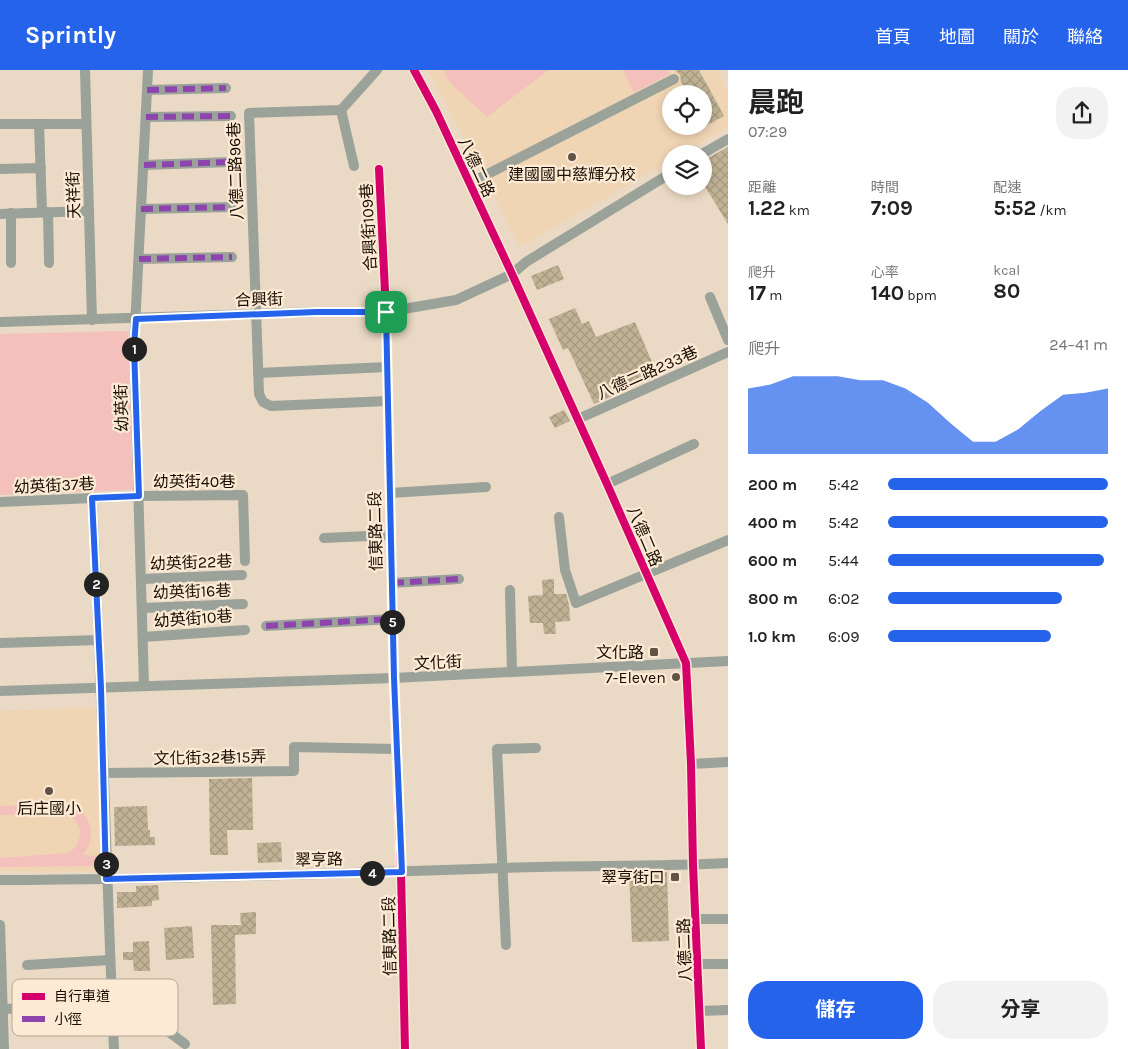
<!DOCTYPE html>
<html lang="zh-TW">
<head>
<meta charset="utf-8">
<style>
  :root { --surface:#fff; --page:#f2f2f2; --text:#222; --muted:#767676; --accent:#2563eb }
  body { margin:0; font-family:Karla,"Noto Sans TC",sans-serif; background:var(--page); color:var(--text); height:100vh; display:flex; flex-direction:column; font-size:19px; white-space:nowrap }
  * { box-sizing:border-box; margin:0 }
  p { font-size:16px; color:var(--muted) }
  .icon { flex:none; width:28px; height:28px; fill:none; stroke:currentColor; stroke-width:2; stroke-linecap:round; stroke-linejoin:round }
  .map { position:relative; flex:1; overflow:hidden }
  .sheet { display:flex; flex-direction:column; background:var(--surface); width:400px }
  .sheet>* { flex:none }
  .buttons { position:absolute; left:662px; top:15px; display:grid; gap:10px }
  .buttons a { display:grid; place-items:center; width:50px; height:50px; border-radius:50%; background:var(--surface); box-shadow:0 2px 8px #0003; font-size:25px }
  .pin { position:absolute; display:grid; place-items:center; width:42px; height:42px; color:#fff; margin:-21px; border-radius:10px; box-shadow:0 2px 8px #0006 }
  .km { position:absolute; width:25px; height:25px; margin:-12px; border-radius:50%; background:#222; color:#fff; font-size:14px; line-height:25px; text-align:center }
  .round { display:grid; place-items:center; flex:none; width:52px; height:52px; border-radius:20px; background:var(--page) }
  .headline { display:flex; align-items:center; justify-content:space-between; height:85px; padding:0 20px }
  h1 { font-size:28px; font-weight:700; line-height:38px }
  .figures { display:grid; grid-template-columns:repeat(3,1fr); gap:8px; height:85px; padding:5px 20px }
  .figures div { display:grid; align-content:center }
  .figures b { font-size:21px; font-weight:700 }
  .figures small { font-size:14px; font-weight:400 }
  .figures p { font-size:14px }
  .chart { height:140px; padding:10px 20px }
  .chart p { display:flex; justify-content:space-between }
  .chart svg { width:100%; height:90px; margin-top:5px; fill:var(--accent); opacity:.7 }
  .action { display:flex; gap:10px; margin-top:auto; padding:10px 20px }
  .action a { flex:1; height:58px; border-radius:20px; background:var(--accent); color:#fff; font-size:20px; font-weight:700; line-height:58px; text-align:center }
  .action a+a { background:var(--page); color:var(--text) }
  ul { padding:0 20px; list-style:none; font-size:16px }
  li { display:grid; grid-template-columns:80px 60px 1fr; align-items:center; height:38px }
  li i { height:12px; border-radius:6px; background:var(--accent) }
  header { display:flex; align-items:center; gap:30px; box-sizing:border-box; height:70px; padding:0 25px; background:var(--accent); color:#fff }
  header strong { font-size:24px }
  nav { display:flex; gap:28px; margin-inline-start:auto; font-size:18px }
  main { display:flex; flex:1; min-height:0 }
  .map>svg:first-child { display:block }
  .built { fill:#f0d5b4; fill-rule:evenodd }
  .pitch { fill:#f3c0bb }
  .building { fill:url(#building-cross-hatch) }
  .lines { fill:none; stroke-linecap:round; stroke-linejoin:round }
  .minor { stroke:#9aa29a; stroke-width:10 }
  .quiet { stroke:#8e44ad; stroke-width:6; stroke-dasharray:12 6; stroke-linecap:butt }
  .cycleway-casing { stroke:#fcead4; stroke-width:11 }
  .cycleway { stroke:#d6006c; stroke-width:8 }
  .route-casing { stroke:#fff; stroke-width:10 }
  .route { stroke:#2563eb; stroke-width:6 }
  .poi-dot { fill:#615446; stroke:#fcead4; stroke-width:2 }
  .labels { text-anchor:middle; stroke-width:4.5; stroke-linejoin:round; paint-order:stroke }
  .street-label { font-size:16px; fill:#170d02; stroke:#fcead4 }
  .poi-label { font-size:16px; fill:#170d02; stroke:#fcead4; text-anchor:end }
  .key { fill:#fcead4; stroke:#b7a895; stroke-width:1 }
  .key-label { font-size:14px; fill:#170d02 }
</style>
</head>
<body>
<header>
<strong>Sprintly</strong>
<nav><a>首頁</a><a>地圖</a><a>關於</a><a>聯絡</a></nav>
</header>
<main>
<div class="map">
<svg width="728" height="979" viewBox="0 0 728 979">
  <defs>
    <pattern id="building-cross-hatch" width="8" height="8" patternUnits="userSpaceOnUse" patternTransform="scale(1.25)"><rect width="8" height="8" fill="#c0b295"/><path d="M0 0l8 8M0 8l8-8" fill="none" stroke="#a4987f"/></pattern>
  </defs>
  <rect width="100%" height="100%" fill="#ead9c4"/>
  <g class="built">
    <path d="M 428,0 L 717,0 L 728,20 L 728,57 L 682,84 L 671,84 L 671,90 L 520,177 ZM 671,24 L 704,24 L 704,56 L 671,56 Z"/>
    <path d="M 95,637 L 101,802 L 0,801 L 0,641 Z"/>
  </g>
  <g class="pitch">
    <path d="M 443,0 L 549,0 L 487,47 L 450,13 Z"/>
    <path d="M 623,0 L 668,0 L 670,4 L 634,22 Z"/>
    <path d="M 128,261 L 133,420 L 0,425 L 0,264 Z"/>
    <path d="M 73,735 C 92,746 97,768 83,785 L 97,786 L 97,796 L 0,797 L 0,788 L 68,783 C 85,773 84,751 65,744 L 0,745 L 0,736 Z"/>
  </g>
  <g class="building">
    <path d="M 675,0 L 699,0 L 724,46 L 704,57 L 704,24 L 687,24 L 681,11 L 680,5 Z"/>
    <path d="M 728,77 L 728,154 L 704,115 L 704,90 Z"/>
    <path d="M 558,195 L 564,209 L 537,220 L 531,206 Z"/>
    <path d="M 575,238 L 582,254 L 589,251 L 596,267 L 635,252 L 658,306 L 594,334 L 568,278 L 563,280 L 549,249 Z"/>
    <path d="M 564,340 L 570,351 L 555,358 L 549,347 Z"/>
    <path d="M 554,509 L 554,524 L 566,524 L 569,534 L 570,551 L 555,552 L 556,564 L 544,564 L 543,553 L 530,553 L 528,526 L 543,525 L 542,510 Z"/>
    <path d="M 252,708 L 253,760 L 227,760 L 228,785 L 210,785 L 209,709 Z"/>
    <path d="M 147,736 L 148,760 L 150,760 L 150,767 L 155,767 L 155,775 L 115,776 L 114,737 Z"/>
    <path d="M 281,772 L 282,792 L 258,793 L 257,773 Z"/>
    <path d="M 667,802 L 669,871 L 632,872 L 629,803 Z"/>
    <path d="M 158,815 L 159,830 L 152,831 L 152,836 L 117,838 L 117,822 L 136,822 L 136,816 Z"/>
    <path d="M 256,842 L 256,864 L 235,865 L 236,934 L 213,935 L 211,855 L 241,855 L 240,843 Z"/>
    <path d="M 192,856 L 194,888 L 166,890 L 164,858 Z"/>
    <path d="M 149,871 L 150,901 L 134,901 L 133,890 L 123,890 L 123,882 L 133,882 L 133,872 Z"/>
  </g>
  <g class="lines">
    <g class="minor">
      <path d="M 85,0 L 92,250"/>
      <path d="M 377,0 L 341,40 L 249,43 L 259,324 L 263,332 L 271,336 L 388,331"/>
      <path d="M 414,0 L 436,41 L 512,204 L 607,414 L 686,593 L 691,694 L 693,795 L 701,979"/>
      <path d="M 147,20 L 226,18"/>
      <path d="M 341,40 L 354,96"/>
      <path d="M 146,47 L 231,46"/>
      <path d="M 0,54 L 86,54"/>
      <path d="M 39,54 L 42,142"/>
      <path d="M 702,84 L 728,69"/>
      <path d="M 144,95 L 231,92"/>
      <path d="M 0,99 L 41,98"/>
      <path d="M 379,99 L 386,242 L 394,608 L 401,802 L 405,979"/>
      <path d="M 470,113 L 674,9"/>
      <path d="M 141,139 L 231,137"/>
      <path d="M 48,142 L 49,193"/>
      <path d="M 11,143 L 11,193"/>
      <path d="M 0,144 L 89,141"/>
      <path d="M 139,189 L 232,187"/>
      <path d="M 710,227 L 728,270"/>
      <path d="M 0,252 L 316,242 L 386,242 L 456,230 L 512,204 L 526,192 L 671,103"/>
      <path d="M 258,303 L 387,297"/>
      <path d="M 578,349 L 728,282"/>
      <path d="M 607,414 L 694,374"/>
      <path d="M 390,423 L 486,417"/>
      <path d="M 92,428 C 102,611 106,795 114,979"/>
      <path d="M 0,432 L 139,426 L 243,425 L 245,491"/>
      <path d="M 559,447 L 565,500 L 576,533 L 728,470"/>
      <path d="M 324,468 L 391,465"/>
      <path d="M 142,509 L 242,505"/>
      <path d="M 392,513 L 459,509"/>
      <path d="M 510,520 L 512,602"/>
      <path d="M 143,538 L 243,534"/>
      <path d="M 266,556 L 392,549"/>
      <path d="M 143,567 L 245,560"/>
      <path d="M 0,573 L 99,570"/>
      <path d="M 144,616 L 134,277 L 148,0"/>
      <path d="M 0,621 L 394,608 L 728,591"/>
      <path d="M 691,694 L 728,692"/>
      <path d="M 103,703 L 294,701 L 294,677 L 396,679"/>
      <path d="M 0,810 C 167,809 334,804 502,798 C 577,795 653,797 728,793"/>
      <path d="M 696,849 L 728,849"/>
      <path d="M 0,855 L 4,979"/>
      <path d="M 506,875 L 497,679 L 536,678"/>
      <path d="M 698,894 L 728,894"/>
      <path d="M 27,895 L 110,890"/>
      <path d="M 0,939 L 112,936"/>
      <path d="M 700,941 L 728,940"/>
      <path d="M 53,957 L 161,956 L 185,974"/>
    </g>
    <g class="quiet">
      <path d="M 147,20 L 226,18"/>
      <path d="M 146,47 L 231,46"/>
      <path d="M 144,95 L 231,92"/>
      <path d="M 141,139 L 231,137"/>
      <path d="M 139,189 L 232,187"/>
      <path d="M 392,513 L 459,509"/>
      <path d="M 266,556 L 392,549"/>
    </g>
    <defs>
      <g id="cycleway">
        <path d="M 414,0 L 436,41 L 512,204 L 607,414 L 686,593 L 691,694 L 693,795 L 701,979"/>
        <path d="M 379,99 L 386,242 L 394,608 L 401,802 L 405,979"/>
      </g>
    </defs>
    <use href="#cycleway" class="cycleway-casing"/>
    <use href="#cycleway" class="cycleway"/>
  </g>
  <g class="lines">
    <defs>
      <path id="route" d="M 316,242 L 386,242 L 394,608 L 402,802 L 106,809 L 101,618 L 92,428 L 139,426 L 134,277 L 136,249 Z"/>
    </defs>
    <use href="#route" class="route-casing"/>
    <use href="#route" class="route"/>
  </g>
  <g class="poi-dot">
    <circle cx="572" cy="87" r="5"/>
    <rect x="649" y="577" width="10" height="10" rx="2.5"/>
    <circle cx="676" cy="607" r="5"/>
    <circle cx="49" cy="721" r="5"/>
    <rect x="670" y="802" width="10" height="10" rx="2.5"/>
  </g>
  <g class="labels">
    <g class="street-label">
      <text transform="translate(477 97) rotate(65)" y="6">八德二路</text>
      <text transform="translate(235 101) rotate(-92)" y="6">八德二路96巷</text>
      <text transform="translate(73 125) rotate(-92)" y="6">天祥街</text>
      <text transform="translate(368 157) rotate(-93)" y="6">合興街109巷</text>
      <text transform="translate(259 229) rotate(-2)" y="6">合興街</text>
      <text transform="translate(647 302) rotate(-24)" y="6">八德二路233巷</text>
      <text transform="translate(121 338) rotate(-92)" y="6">幼英街</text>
      <text x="194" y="417">幼英街40巷</text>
      <text transform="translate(54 415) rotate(-3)" y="6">幼英街37巷</text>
      <text transform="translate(375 461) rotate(-91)" y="6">信東路二段</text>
      <text transform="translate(645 466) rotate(67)" y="6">八德二路</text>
      <text transform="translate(191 492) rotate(-2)" y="6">幼英街22巷</text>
      <text transform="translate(192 521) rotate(-2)" y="6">幼英街16巷</text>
      <text transform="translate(193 548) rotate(-4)" y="6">幼英街10巷</text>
      <text transform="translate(438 592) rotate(-3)" y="6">文化街</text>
      <text transform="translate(210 687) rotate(-1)" y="6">文化街32巷15弄</text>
      <text transform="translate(319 789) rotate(-1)" y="6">翠亨路</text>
      <text transform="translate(389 866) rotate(-91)" y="6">信東路二段</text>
      <text transform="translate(684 880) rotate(-92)" y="6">八德二路</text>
    </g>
    <g class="poi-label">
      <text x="572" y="110" text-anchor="middle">建國國中慈輝分校</text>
      <text x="644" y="588">文化路</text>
      <text x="666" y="613">7-Eleven</text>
      <text x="49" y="744" text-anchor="middle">后庄國小</text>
      <text x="665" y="813">翠亨街口</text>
    </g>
  </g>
  <rect x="12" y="909" width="166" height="57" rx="8" class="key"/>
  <rect x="22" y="923" width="23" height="7" fill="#d6006c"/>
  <rect x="22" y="946" width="23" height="6" fill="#8e44ad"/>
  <g class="key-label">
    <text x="54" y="931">自行車道</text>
    <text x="54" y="954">小徑</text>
  </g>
</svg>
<div class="buttons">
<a><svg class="icon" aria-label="locate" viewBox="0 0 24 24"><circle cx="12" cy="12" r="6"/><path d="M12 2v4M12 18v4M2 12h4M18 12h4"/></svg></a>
<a><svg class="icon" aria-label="layers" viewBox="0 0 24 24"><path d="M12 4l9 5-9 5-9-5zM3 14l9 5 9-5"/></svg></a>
</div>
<div class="pin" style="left:386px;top:242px;background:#1e9e55"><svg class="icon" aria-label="arrive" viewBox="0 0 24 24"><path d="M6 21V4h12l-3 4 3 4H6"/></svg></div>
<b class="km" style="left:134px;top:279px">1</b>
<b class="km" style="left:96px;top:514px">2</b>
<b class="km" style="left:106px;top:794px">3</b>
<b class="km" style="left:372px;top:803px">4</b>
<b class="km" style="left:392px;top:552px">5</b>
</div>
<section class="sheet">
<div class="headline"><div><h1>晨跑</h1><p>07:29</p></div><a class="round"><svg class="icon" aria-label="share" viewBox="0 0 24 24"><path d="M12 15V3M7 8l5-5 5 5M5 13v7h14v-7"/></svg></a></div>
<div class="figures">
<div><p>距離</p><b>1.22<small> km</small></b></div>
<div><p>時間</p><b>7:09</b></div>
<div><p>配速</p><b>5:52<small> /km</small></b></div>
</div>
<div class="figures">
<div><p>爬升</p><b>17<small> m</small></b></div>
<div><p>心率</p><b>140<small> bpm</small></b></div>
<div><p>kcal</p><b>80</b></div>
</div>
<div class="chart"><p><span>爬升</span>24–41 m</p>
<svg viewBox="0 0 160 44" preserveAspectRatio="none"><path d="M0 44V12L10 10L20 6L30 6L40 6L50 8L60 8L70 12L80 19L90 29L100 38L110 38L120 32L130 23L140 15L150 14L160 12V44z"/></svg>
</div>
<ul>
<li><b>200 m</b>5:42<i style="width:100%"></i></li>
<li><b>400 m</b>5:42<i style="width:100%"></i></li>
<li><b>600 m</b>5:44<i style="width:98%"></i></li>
<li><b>800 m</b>6:02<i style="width:79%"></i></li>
<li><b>1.0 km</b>6:09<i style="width:74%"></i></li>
</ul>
<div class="action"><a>儲存</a><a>分享</a></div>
</section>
</main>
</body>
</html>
